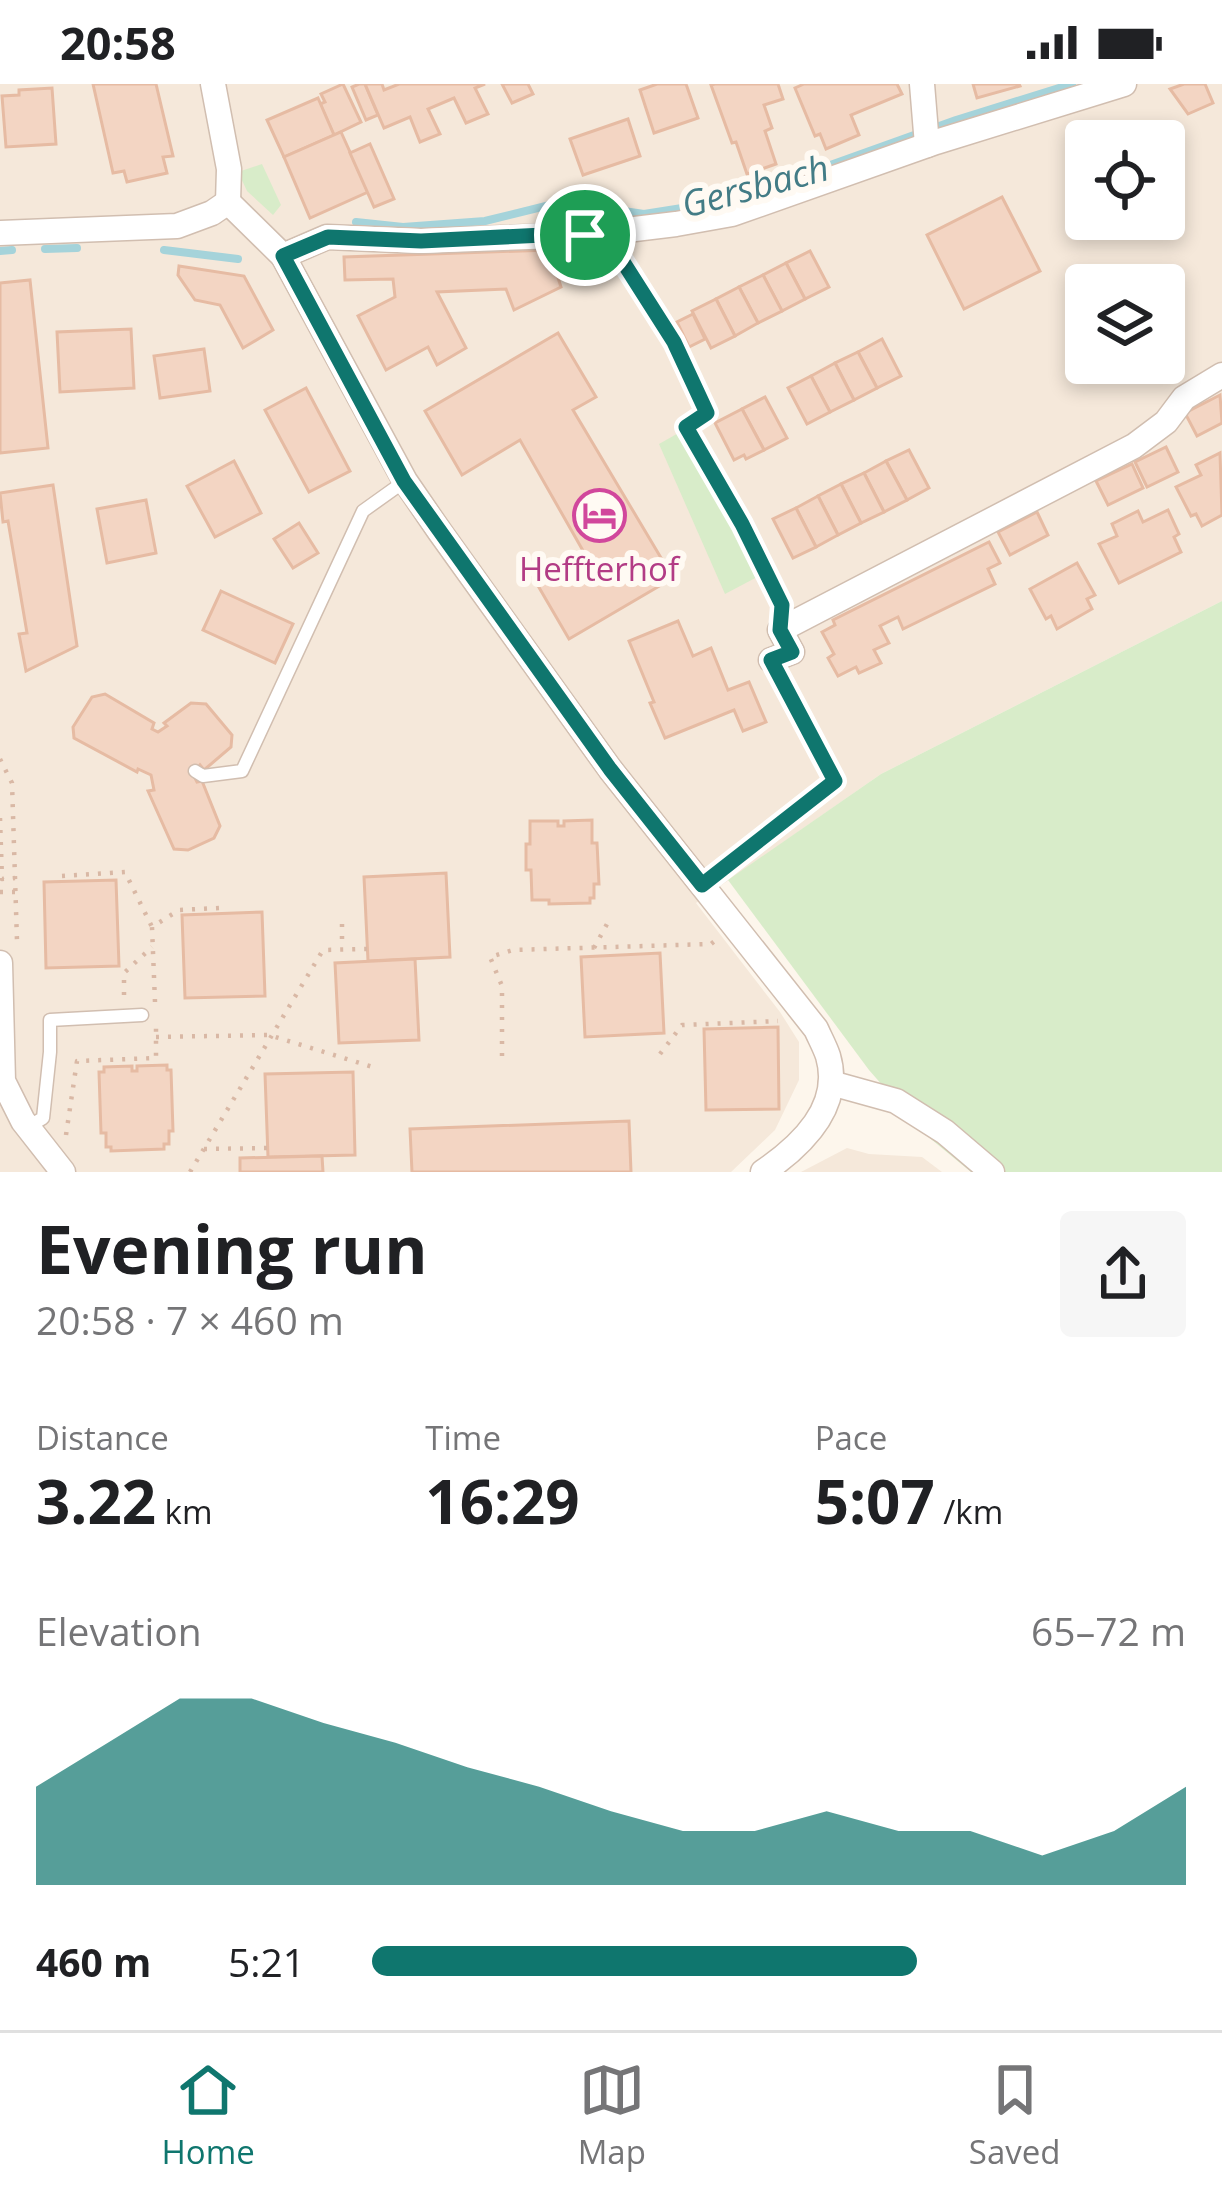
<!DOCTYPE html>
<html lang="en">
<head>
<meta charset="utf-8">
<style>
  :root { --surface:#fff; --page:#f6f6f6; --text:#202124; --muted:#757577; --line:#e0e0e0; --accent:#0f766e }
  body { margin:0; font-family:"Open Sans",sans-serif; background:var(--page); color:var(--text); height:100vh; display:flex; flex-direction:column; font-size:45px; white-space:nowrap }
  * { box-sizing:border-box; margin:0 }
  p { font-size:39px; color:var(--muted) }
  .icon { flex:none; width:66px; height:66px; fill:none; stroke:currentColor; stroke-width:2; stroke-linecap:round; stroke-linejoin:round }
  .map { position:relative; height:1088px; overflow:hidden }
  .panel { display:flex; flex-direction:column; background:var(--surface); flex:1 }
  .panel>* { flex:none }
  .buttons { position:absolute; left:1065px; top:36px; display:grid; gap:24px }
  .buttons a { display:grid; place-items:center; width:120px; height:120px; border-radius:12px; background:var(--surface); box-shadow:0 6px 18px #0003; font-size:60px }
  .pin { position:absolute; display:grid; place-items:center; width:102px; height:102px; color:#fff; margin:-51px; border:6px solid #fff; border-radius:50%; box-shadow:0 3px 12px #0007 }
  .round { display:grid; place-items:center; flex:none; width:126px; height:126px; border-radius:12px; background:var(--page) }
  .headline { display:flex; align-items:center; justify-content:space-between; height:204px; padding:0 36px }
  h1 { font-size:66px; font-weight:700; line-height:90px }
  .metrics { display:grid; grid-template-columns:repeat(3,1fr); gap:18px; height:204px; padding:12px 36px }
  .metrics div { display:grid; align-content:center }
  .metrics b { font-size:60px; font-weight:700 }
  .metrics small { font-size:33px; font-weight:400 }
  .metrics p { font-size:33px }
  .chart { height:336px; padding:24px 36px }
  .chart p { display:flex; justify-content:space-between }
  .chart svg { width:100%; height:216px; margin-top:12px; fill:var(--accent); opacity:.7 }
  ul { padding:0 36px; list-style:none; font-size:39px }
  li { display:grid; grid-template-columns:192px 144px 1fr; align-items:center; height:90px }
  li i { height:30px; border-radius:15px; background:var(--accent) }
  .status { display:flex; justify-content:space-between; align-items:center; height:84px; padding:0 60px; background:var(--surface); direction:ltr }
  .status svg { height:33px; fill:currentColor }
  .menu { display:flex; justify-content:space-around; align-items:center; height:168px; border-top:3px solid var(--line); background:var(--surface); font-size:33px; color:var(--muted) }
  .menu a { display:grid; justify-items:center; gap:6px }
  .menu .on { color:var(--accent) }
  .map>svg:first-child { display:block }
  .residential { fill:#f5e8da; fill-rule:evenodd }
  .green { fill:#d8ecc9 }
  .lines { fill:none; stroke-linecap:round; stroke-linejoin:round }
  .stream { stroke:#a5d3da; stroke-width:8 }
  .building { fill:#f3d5c3; stroke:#e6bba3; stroke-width:3 }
  .service-casing { stroke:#d1beb0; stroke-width:15 }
  .minor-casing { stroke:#d1beb0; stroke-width:27 }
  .path { stroke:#d9b8a5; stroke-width:4.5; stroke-dasharray:3 9; stroke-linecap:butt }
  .service { stroke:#fff; stroke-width:12 }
  .minor { stroke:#fff; stroke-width:24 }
  .route-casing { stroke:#fff; stroke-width:24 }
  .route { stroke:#0f766e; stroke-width:15 }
  .labels { text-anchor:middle; stroke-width:12; stroke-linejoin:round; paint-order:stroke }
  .hotel-label { font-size:33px; fill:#b23c85; stroke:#fffaf3 }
  .water-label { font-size:36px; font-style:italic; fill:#437c86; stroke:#fffaf3 }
</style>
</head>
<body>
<div class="status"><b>20:58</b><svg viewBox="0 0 49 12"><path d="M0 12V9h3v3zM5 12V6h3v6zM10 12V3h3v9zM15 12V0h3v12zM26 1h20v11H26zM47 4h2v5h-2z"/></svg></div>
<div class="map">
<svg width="1222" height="1088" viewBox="0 0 1222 1088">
  <rect width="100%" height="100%" fill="#fdf6ec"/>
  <g class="residential">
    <path d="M 0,0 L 1222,0 L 1222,517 L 881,690 L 696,819 L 780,928 L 799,958 L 799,996 L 775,1046 L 731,1088 L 0,1088 ZM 1086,57 L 1164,57 L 1164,135 L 1086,135 ZM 1086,201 L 1164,201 L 1164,279 L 1086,279 Z"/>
    <path d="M 847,1064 L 869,1070 L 922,1073 L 942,1088 L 801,1088 Z"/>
  </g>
  <g class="green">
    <path d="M 262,80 L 281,121 L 273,131 L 247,107 L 240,92 L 241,87 Z"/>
    <path d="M 682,347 L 761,491 L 725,510 L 659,360 Z"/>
    <path d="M 1222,517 L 1222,1088 L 971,1088 L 926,1051 L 869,986 L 728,796 L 881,690 Z"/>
  </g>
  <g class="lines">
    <g class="stream">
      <path d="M 356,138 L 403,143 L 485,137 L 562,118 L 644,130 L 733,116 L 956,36 L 1072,0"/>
      <path d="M 45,165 L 77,164"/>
      <path d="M 164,166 L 238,175"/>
      <path d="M 0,167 L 12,166"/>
    </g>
  </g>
  <g class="building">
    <path d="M 93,0 L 156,0 L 173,72 L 163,73 L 167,89 L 127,98 L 124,87 L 113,89 Z"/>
    <path d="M 343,0 L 361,38 L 334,51 L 320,20 L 325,18 L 321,10 Z"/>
    <path d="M 359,0 L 365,0 L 378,31 L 366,36 L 352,3 Z"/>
    <path d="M 365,0 L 382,0 L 384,6 L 399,0 L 485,0 L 475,4 L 488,30 L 466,39 L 454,14 L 428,25 L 440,50 L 420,58 L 410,33 L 384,44 Z"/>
    <path d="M 502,0 L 528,0 L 533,10 L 512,19 Z"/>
    <path d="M 657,0 L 686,0 L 698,34 L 654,49 L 640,6 Z"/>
    <path d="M 715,0 L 778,0 L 783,15 L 764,21 L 772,44 L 765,47 L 776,80 L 747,90 L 736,58 L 732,59 L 711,1 Z"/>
    <path d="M 804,0 L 897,0 L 902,10 L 851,31 L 859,51 L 826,65 L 820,50 L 815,52 L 795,4 Z"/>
    <path d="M 973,0 L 1019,0 L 1020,2 L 977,14 Z"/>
    <path d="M 1184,0 L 1205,0 L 1213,19 L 1188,30 L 1170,5 Z"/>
    <path d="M 52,4 L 56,60 L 6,63 L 2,12 L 19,11 L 19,6 Z"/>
    <path d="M 318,14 L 334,51 L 284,73 L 267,36 Z"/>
    <path d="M 628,35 L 640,72 L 583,91 L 570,55 Z"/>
    <path d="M 341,48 L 368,108 L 310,134 L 284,73 Z"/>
    <path d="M 370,60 L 394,115 L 374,123 L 350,69 Z"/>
    <path d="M 1002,113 L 1040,187 L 964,225 L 927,151 Z"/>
    <path d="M 549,166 L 561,203 L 514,226 L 506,205 L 437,208 L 466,264 L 437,281 L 428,263 L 386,286 L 358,232 L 395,213 L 393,195 L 345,196 L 344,173 Z"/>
    <path d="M 810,167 L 829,203 L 805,215 L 786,179 Z"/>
    <path d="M 786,179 L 805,215 L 782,227 L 763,191 Z"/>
    <path d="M 179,182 L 244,192 L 273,246 L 243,264 L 220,221 L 195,216 L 178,191 Z"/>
    <path d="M 763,191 L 782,227 L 758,239 L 739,203 Z"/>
    <path d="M 30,196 L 48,364 L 0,369 L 0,199 Z"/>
    <path d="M 739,203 L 758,239 L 735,252 L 716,215 Z"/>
    <path d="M 716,215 L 735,252 L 711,264 L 692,227 Z"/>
    <path d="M 693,230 L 705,255 L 689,263 L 677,238 Z"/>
    <path d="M 131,245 L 134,304 L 60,308 L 57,248 Z"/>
    <path d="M 558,249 L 596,313 L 573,326 L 673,494 L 569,555 L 537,500 L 586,472 L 520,356 L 462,391 L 425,327 Z"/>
    <path d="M 882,255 L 901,292 L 877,304 L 858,268 Z"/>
    <path d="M 204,265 L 210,307 L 160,314 L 154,272 Z"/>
    <path d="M 858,268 L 877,304 L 854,316 L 835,279 Z"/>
    <path d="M 835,279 L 854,316 L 830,328 L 811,292 Z"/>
    <path d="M 811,292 L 830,328 L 807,340 L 788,304 Z"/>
    <path d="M 306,304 L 350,387 L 309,408 L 265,326 Z"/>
    <path d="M 1220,311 L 1222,339 L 1197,352 L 1185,329 Z"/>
    <path d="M 765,313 L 787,354 L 764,366 L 742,325 Z"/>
    <path d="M 742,325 L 764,366 L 746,375 L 744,371 L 734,376 L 715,339 Z"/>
    <path d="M 1166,363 L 1178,388 L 1147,403 L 1135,378 Z"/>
    <path d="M 909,366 L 929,404 L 907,416 L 886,377 Z"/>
    <path d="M 1220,369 L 1222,431 L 1202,442 L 1196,430 L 1191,432 L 1176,403 L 1201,391 L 1196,381 Z"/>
    <path d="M 234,377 L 261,429 L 215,453 L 187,402 Z"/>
    <path d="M 886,377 L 907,416 L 884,428 L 864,389 Z"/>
    <path d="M 1132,380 L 1143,404 L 1108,421 L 1096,397 Z"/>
    <path d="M 864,389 L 884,428 L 861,439 L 841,400 Z"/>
    <path d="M 841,400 L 861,439 L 838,451 L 818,412 Z"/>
    <path d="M 53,401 L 77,562 L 26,587 L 19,550 L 27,549 L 8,437 L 3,438 L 0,409 Z"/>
    <path d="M 818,412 L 838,451 L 816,463 L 796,424 Z"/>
    <path d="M 146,416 L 156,469 L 107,479 L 97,425 Z"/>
    <path d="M 796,424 L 816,463 L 793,474 L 773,435 Z"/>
    <path d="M 1168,426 L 1179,450 L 1174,453 L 1181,468 L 1119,499 L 1099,460 L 1117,452 L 1112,440 L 1138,427 L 1143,438 Z"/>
    <path d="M 1037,428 L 1048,451 L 1010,471 L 998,448 Z"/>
    <path d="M 299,439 L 318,469 L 293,484 L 274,455 Z"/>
    <path d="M 989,458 L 1000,479 L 988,485 L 995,500 L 903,545 L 898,533 L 880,542 L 889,559 L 874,566 L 881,579 L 859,589 L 856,583 L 838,592 L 828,574 L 834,570 L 822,548 L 835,541 L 833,536 Z"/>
    <path d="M 1077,479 L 1095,511 L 1087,515 L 1092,525 L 1057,545 L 1051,532 L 1046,535 L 1030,505 Z"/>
    <path d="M 221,507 L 293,540 L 275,579 L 203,546 Z"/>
    <path d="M 678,537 L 693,572 L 711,564 L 728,606 L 749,598 L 766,638 L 743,647 L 734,626 L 665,654 L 650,619 L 654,618 L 629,557 Z"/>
    <path d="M 105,610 L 154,639 L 152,645 L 158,648 L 167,642 L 164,639 L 191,619 L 206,620 L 232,651 L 231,663 L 204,686 L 200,681 L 193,690 L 197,698 L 202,697 L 220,742 L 214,754 L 188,766 L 174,765 L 148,707 L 154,706 L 151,691 L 138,685 L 137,688 L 74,654 L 73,643 L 92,613 Z"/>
    <path d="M 592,736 L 592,759 L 597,759 L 599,800 L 594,800 L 594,814 L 590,814 L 590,819 L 549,820 L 549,816 L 532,816 L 531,786 L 526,786 L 526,760 L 530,760 L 530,737 L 558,737 L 558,742 L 564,742 L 564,737 Z"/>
    <path d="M 446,789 L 450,873 L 368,877 L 364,793 Z"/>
    <path d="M 116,796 L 119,882 L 46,884 L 44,798 Z"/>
    <path d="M 262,828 L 265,912 L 185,914 L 182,831 Z"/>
    <path d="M 660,869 L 664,949 L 585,953 L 581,873 Z"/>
    <path d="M 415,875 L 419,956 L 339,959 L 335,879 Z"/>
    <path d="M 778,943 L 779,1025 L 706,1026 L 704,945 Z"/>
    <path d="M 167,981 L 167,986 L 171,986 L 173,1047 L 169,1047 L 169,1060 L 164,1060 L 164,1065 L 111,1067 L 111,1063 L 106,1063 L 106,1049 L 101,1049 L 99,988 L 104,988 L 104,983 L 132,982 L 132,987 L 137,987 L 137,982 Z"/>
    <path d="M 353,988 L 355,1071 L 268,1073 L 265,990 Z"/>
    <path d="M 629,1037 L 631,1088 L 412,1088 L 410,1045 Z"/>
    <path d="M 322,1072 L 323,1088 L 240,1088 L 240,1074 Z"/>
  </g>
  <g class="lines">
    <defs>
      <g id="service">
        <path d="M 195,687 L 203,692 L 242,687 L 363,427 L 405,397"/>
        <path d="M 28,1043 L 43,1034 L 50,968 L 50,936 L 142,931"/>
      </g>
      <g id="minor">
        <path d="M 213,0 L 229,85 L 228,118"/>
        <path d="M 922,0 L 927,61"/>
        <path d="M 228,118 L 283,172 L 405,397 L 440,448 L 610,685 L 816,945 C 820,954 825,963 828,972 C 843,1023 801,1062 763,1088"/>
        <path d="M 0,149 L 177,142 L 212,129 L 228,118"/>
        <path d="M 283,172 L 327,153 L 421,157 L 585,151 L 676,140 L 732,130 L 936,58 L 1124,0"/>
        <path d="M 771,576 L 792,568 L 780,546 L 1134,362 L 1166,338 L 1184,314 L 1222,291"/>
        <path d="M 0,879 L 3,997 L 23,1037 L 63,1088"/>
        <path d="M 831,999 L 896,1017 L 945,1048 L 992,1088"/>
      </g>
    </defs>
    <use href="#service" class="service-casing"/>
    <use href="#minor" class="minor-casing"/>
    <g class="path">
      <path d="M 619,172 L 674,258 L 707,329 L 686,343 L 742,440 L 780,517"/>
      <path d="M 0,675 L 12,699 L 17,857"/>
      <path d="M 0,734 L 2,795 L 15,794"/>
      <path d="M 720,787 L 834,697 L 782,597"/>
      <path d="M 62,792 L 125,788 L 152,843"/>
      <path d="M 0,808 L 16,808"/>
      <path d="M 342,840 L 342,864"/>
      <path d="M 594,864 L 607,840"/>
      <path d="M 124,911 L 124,889 L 152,863"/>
      <path d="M 155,918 L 152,843 L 179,826 L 219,824"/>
      <path d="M 156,953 L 269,951 L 376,984"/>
      <path d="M 660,970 L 682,941 L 778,937"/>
      <path d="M 502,972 L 502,902 L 490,873 L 513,866 L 711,860 L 717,855"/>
      <path d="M 66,1051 L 77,977 L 156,974 L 156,942"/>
      <path d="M 204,1065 L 268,1064"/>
      <path d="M 190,1088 L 323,866 L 367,865"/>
    </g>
    <use href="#service" class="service"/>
    <use href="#minor" class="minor"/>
  </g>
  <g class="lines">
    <defs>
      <path id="route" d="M 604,148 L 674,258 L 707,329 L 686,343 L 742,440 L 782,521 L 780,546 L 792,568 L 771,576 L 835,697 L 702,801 L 610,685 L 404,397 L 283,172 L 328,153 L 421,157 Z"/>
    </defs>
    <use href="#route" class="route-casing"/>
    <use href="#route" class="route"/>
  </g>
  <defs>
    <symbol id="hotel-ring" viewBox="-11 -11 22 22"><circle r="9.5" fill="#fffaf3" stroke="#d1479c" stroke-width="1.5"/><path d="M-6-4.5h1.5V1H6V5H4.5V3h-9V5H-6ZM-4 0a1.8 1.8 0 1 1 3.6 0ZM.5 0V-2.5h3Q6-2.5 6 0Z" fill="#d1479c"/></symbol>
  </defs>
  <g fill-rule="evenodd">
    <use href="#hotel-ring" x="570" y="402" width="59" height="59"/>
  </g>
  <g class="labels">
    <g class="hotel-label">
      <text x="599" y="497">Heffterhof</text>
    </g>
    <g class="water-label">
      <text transform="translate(755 102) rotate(-15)" y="13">Gersbach</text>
    </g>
  </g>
</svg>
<div class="buttons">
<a><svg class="icon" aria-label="locate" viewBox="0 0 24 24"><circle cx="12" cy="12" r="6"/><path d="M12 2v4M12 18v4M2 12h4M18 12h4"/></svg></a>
<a><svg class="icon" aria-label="layers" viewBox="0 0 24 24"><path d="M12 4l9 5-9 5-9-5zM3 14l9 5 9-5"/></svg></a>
</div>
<div class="pin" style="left:585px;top:151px;background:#1e9e55"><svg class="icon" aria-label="arrive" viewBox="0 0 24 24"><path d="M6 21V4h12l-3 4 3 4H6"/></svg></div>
</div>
<section class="panel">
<div class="headline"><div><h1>Evening run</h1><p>20:58 · 7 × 460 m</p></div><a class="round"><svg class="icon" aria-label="share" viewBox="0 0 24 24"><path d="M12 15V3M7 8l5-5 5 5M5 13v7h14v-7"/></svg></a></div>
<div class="metrics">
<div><p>Distance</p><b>3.22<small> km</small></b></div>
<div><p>Time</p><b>16:29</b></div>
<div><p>Pace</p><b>5:07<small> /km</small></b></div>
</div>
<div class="chart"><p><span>Elevation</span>65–72 m</p>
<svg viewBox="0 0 160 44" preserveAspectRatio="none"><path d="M0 44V24L10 15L20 6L30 6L40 11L50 15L60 20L70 24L80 29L90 33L100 33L110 29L120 33L130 33L140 38L150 33L160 24V44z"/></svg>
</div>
<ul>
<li><b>460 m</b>5:21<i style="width:67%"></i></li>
</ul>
</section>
<nav class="menu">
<a class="on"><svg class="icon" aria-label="home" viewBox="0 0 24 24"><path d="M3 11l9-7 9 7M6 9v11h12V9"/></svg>Home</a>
<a><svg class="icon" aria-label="map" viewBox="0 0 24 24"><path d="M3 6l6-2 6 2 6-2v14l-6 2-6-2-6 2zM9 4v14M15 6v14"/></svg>Map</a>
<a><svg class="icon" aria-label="saved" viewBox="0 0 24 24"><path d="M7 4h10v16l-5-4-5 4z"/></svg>Saved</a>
</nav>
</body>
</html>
